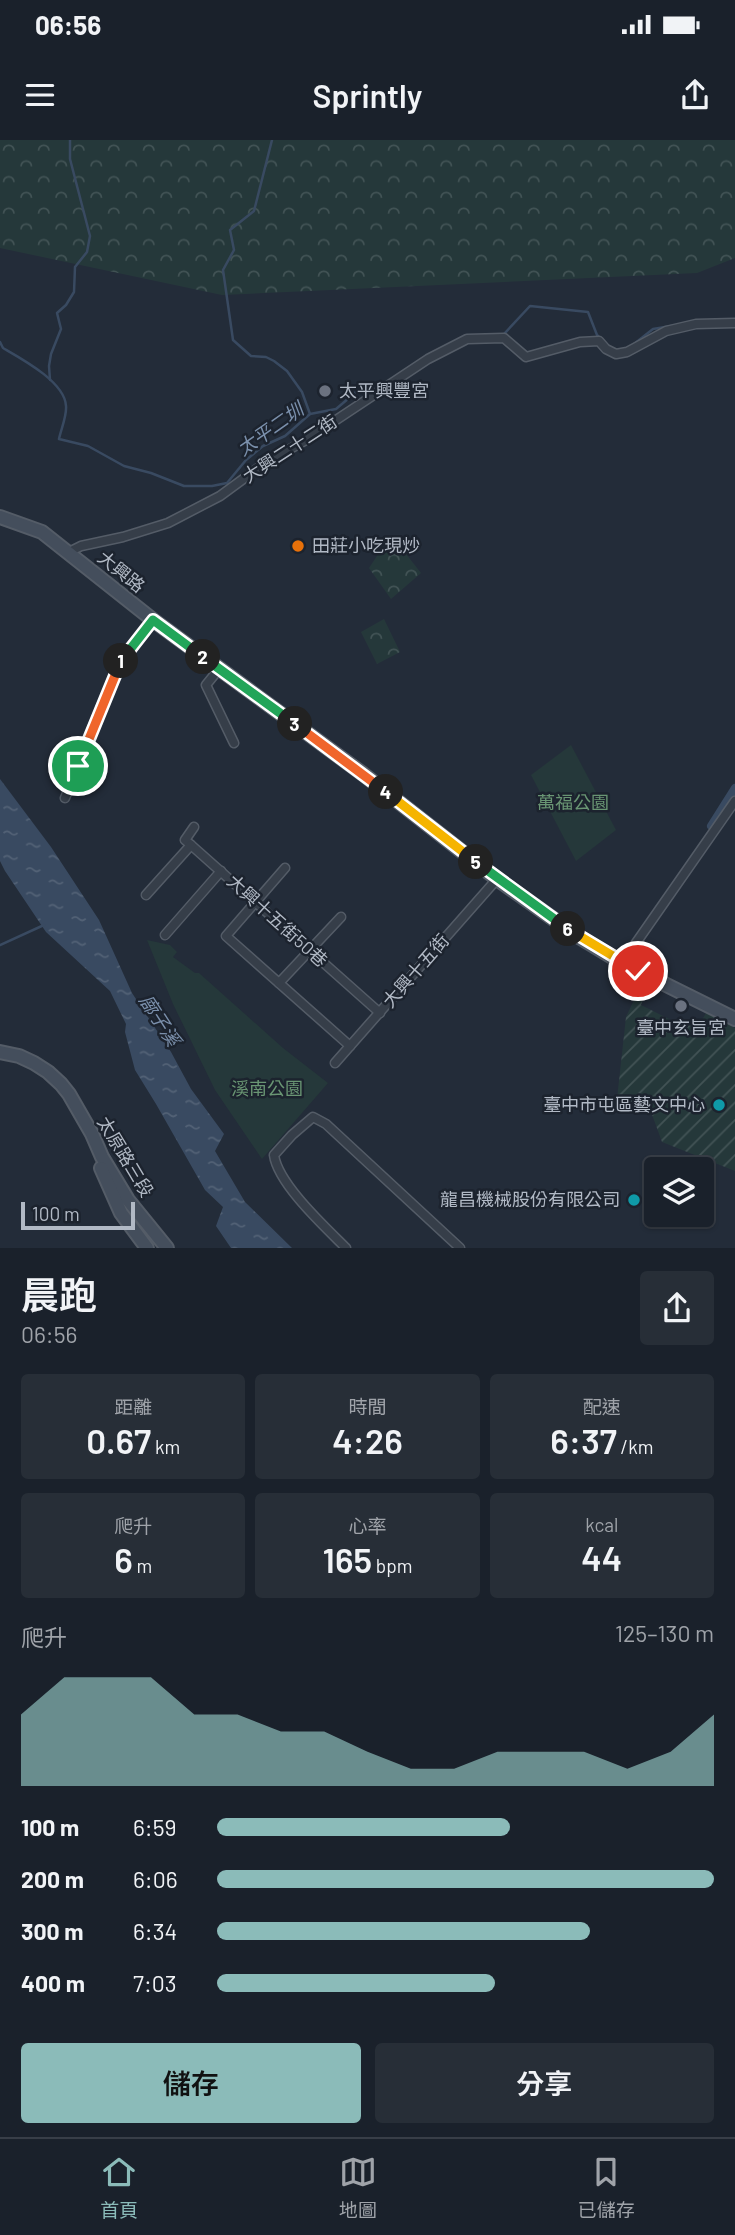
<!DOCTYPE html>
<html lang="zh-TW">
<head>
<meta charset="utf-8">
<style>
  :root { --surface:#1a212b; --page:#272e37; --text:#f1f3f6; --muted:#9fa3a9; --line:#383e47; --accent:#8bbbb9 }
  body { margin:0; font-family:Barlow,"Noto Sans TC",sans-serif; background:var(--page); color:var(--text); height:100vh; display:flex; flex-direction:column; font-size:26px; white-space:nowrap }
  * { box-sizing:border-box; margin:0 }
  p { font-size:23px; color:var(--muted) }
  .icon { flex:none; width:38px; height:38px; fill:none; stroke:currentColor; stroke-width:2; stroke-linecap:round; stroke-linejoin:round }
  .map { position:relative; height:1108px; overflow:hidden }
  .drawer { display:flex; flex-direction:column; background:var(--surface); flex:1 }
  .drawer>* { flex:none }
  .tools { position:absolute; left:644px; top:1017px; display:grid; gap:14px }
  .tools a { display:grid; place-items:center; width:70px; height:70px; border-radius:7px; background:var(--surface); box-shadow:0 2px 5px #0004,0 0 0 2px var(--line); font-size:35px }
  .scale { position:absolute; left:21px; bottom:18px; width:114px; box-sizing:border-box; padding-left:7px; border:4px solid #b1b9c5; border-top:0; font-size:19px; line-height:24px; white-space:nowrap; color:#b1b9c5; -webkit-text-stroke:5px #1c232e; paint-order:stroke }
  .pin { position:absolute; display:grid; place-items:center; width:60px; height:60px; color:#fff; margin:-30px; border:4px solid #fff; border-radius:50%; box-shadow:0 2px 7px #0007 }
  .km { position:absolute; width:35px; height:35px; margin:-18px; border-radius:50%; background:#222; color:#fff; font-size:19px; line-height:35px; text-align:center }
  .round { display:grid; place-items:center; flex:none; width:74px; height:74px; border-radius:7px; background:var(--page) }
  .headline { display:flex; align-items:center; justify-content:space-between; height:119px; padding:0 21px }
  h1 { font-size:38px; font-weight:600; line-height:52px }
  .figures { display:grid; grid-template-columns:repeat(3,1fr); gap:10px; height:119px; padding:7px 21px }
  .figures div { display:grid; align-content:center; border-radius:7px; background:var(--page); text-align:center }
  .figures b { font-size:35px; font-weight:600 }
  .figures small { font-size:19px; font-weight:400 }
  .figures p { font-size:19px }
  .chart { height:196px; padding:14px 21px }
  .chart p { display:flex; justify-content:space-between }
  .chart svg { width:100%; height:126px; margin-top:7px; fill:var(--accent); opacity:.7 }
  .button { display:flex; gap:14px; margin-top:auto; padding:14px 21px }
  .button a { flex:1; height:80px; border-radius:7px; background:var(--accent); color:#111; font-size:28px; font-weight:600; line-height:80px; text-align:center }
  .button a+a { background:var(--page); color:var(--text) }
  ul { padding:0 21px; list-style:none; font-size:23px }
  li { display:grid; grid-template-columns:112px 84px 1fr; align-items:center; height:52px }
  li i { height:18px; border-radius:9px; background:var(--accent) }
  .status { display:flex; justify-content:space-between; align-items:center; height:49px; padding:0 35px; background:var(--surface); direction:ltr }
  .status svg { height:19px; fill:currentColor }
  header { display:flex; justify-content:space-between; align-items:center; height:91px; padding:0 21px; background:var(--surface); font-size:32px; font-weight:600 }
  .menu { display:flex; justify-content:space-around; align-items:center; height:98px; border-top:2px solid var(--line); background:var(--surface); font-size:19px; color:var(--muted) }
  .menu a { display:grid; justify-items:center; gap:4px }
  .menu .selected { color:var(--accent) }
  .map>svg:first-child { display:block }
  .forest { fill:url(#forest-crowns) }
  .park { fill:#25383a }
  .garden { fill:url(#garden-furrows) }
  .water { fill:url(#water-ripples) }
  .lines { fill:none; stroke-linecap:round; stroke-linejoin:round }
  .stream { stroke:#394a61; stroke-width:2.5 }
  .canal { stroke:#394a61; stroke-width:8 }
  .street-casing { stroke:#545c67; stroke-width:11 }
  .secondary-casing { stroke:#545c67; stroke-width:16 }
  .street { stroke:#363e49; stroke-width:8 }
  .secondary { stroke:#444e5c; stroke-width:12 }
  .split-1-casing { stroke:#fff; stroke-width:14 }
  .split-2-casing { stroke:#fff; stroke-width:14 }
  .split-3-casing { stroke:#fff; stroke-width:14 }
  .split-4-casing { stroke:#fff; stroke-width:14 }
  .split-5-casing { stroke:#fff; stroke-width:14 }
  .split-6-casing { stroke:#fff; stroke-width:14 }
  .split-7-casing { stroke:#fff; stroke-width:14 }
  .split-1 { stroke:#f0652b; stroke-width:9 }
  .split-2 { stroke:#22a559; stroke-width:9 }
  .split-3 { stroke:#22a559; stroke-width:9 }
  .split-4 { stroke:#f0652b; stroke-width:9 }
  .split-5 { stroke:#f5b400; stroke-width:9 }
  .split-6 { stroke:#22a559; stroke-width:9 }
  .split-7 { stroke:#f5b400; stroke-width:9 }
  .worship-dot { fill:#6b7280; stroke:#1c232e; stroke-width:2.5 }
  .food-dot { fill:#e8710a; stroke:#1c232e; stroke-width:2.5 }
  .culture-dot { fill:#0f9aa8; stroke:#1c232e; stroke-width:2.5 }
  .labels { text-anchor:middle; stroke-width:5; stroke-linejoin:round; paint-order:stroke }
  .poi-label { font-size:18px; fill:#b1b9c5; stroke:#1c232e; text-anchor:start }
  .street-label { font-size:18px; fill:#b1b9c5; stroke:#1c232e }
  .park-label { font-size:18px; fill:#699573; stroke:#1c232e }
  .water-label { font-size:19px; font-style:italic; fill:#7b90ac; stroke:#1c232e }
</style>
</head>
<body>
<div class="status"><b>06:56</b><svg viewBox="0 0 49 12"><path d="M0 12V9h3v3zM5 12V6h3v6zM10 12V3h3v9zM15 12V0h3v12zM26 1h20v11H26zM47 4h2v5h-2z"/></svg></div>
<header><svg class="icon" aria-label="menu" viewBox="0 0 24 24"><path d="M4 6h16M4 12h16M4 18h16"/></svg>Sprintly<svg class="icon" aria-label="share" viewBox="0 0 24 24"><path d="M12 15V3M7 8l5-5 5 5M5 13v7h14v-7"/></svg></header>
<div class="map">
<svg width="735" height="1108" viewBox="0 0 735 1108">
  <defs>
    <pattern id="forest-crowns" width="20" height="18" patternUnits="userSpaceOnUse" patternTransform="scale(1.75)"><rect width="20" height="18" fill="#25383a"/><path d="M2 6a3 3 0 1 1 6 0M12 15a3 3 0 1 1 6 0" fill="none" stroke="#425355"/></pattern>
    <pattern id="garden-furrows" width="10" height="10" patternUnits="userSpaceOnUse" patternTransform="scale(1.75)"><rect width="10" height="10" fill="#25383a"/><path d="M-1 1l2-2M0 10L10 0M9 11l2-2" fill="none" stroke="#425355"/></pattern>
    <pattern id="water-ripples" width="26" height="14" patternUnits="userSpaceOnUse" patternTransform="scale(1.75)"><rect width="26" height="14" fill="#394a61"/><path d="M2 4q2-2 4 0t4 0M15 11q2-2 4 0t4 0" fill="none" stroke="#536276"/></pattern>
  </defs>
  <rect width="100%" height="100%" fill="#232c39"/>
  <g class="forest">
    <path d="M 0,0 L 735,0 L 735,118 L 697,133 L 222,155 L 0,108 Z"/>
    <path d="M 391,395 L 421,433 L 391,459 L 369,428 Z"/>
    <path d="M 384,479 L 400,512 L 377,524 L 361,492 Z"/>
  </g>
  <g class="park">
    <path d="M 571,605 L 616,690 L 576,721 L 531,635 Z"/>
    <path d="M 147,800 L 170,805 L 177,812 L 173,817 L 195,833 L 199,833 L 283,908 L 328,943 L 262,1019 L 215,950 L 173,864 Z"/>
  </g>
  <path class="garden" d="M 642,843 L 648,846 L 641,865 L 677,883 L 698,887 L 706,873 L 735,888 L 735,1031 L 662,1002 L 650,969 L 617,959 L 626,877 Z"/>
  <path class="water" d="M 0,639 L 51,707 L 99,780 L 132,853 L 171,912 L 191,949 L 224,994 L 215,1011 L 245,1062 L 292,1108 L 231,1108 L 216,1086 L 223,1067 L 205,1050 L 156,964 L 135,930 L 125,892 L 126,884 L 110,851 L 46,792 L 5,731 L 0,721 Z"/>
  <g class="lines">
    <g class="stream">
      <path d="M 272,0 L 254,71 L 230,90 L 234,110 L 223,130 L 233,200 L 251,216 L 266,217 L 274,221 L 287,231 L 302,252 L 310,274"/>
      <path d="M 504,194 L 530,166 L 588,172 L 597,195 L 610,208"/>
      <path d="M 0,202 L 3,208 C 22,219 65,242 66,266 C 67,276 61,289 59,299 L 88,306 L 124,326 L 151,333 L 184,346 L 212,346 L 227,343 L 246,320 L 263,306 L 285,296 L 310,274 L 336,269 L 362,247 L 389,242"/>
      <path d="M 634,204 L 653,189 L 671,186"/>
      <path d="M 50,240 L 49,226 L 51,214 L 61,189 L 57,173 L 66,165 L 74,152 L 75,127 L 87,112 L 90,96 L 70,19 L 70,0"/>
      <path d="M 0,805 L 44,785"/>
    </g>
    <path class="canal" d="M 711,686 L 735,648"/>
    <defs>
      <g id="street">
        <path d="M 69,412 L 81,406 L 123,397 L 168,383 L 220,356 L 265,323 L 306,300 L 428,219 L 467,199 L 504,198 L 526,217 L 580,202 L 599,201 L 606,209 L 616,214 L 627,212 L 666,191 L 696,184 L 735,183"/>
        <path d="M 219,529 L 206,545 L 234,603"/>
        <path d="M 65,658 L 120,523 L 153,480"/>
        <path d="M 194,687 L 185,700 L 191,705 L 380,873"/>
        <path d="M 285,728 L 226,796 L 350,906"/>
        <path d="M 146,755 L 191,705"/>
        <path d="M 165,795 L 221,731"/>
        <path d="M 622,823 L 735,661"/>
        <path d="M 279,843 L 341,777"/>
        <path d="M 335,923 L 497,739"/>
        <path d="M 346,1108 C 325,1087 278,1044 274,1015 L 292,995 L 313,977 L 326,984 L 460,1108"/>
      </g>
      <g id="secondary">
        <path d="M 0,377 L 42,392 L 153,480 L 363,634 L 497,739 L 579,797 L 622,823 L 735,879"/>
        <path d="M 0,912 L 19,916 L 34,923 L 48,932 L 61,944 L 69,954 L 92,994 L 102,1017 L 128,1060 L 167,1108"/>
        <path d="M 101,1028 L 121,1073 L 147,1108"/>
      </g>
    </defs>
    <use href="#street" class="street-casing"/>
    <use href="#secondary" class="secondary-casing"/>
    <use href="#street" class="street"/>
    <use href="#secondary" class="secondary"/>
  </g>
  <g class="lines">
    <defs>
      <path id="split-1" d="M 78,626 L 121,521"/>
      <path id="split-2" d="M 121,521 L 153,480 L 203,517"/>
      <path id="split-3" d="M 203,517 L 295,584"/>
      <path id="split-4" d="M 295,584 L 386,652"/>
      <path id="split-5" d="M 386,652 L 476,722"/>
      <path id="split-6" d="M 476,722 L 568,789"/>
      <path id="split-7" d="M 568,789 L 638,831"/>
    </defs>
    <use href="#split-1" class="split-1-casing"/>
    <use href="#split-2" class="split-2-casing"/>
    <use href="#split-3" class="split-3-casing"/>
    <use href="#split-4" class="split-4-casing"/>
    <use href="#split-5" class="split-5-casing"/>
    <use href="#split-6" class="split-6-casing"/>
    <use href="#split-7" class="split-7-casing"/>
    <use href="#split-1" class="split-1"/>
    <use href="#split-2" class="split-2"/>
    <use href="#split-3" class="split-3"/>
    <use href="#split-4" class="split-4"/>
    <use href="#split-5" class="split-5"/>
    <use href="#split-6" class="split-6"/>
    <use href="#split-7" class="split-7"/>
  </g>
  <g class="worship-dot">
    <circle cx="325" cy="251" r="7"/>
    <circle cx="681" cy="866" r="7"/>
  </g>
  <circle class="food-dot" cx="298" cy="406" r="7"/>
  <g class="culture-dot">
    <circle cx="719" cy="965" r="7"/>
    <circle cx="634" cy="1060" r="7"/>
  </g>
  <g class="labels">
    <g class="poi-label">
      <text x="339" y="257">太平興豐宮</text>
      <text x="312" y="412">田莊小吃現炒</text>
      <text x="681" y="894" text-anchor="middle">臺中玄旨宮</text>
      <text x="705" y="971" text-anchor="end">臺中市屯區藝文中心</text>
      <text x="620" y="1066" text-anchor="end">龍昌機械股份有限公司</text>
    </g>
    <g class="street-label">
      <text transform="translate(290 309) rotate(-33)" y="6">大興二十二街</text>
      <text transform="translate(121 432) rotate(39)" y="6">大興路</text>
      <text transform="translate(277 781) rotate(42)" y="6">大興十五街50巷</text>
      <text transform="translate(416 831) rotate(-49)" y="6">大興十五街</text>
      <text transform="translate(125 1017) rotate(59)" y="6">太原路三段</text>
    </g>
    <g class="park-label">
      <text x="573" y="669">萬福公園</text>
      <text x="267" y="955">溪南公園</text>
    </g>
    <g class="water-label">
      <text transform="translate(270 289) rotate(-35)" y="7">太平二圳</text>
      <text transform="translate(160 880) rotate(57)" y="7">廍子溪</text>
    </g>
  </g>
</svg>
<div class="tools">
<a><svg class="icon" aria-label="layers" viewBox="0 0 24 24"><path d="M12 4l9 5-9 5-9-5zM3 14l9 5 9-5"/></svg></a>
</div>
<div class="scale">100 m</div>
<div class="pin" style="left:78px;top:626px;background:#1e9e55"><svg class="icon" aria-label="arrive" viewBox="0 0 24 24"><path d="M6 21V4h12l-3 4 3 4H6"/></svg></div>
<div class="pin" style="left:638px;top:831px;background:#d93025"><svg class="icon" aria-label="check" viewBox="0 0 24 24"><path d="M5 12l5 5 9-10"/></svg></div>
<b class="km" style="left:121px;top:521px">1</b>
<b class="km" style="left:203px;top:517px">2</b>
<b class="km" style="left:295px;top:584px">3</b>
<b class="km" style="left:386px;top:652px">4</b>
<b class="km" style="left:476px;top:722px">5</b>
<b class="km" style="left:568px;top:789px">6</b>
</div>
<section class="drawer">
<div class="headline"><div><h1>晨跑</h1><p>06:56</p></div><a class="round"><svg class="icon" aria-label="share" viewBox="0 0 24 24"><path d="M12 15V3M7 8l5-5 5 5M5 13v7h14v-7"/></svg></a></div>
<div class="figures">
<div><p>距離</p><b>0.67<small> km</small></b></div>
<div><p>時間</p><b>4:26</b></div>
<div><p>配速</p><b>6:37<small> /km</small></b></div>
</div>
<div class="figures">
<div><p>爬升</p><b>6<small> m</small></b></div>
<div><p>心率</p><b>165<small> bpm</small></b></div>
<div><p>kcal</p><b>44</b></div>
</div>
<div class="chart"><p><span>爬升</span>125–130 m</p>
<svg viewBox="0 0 160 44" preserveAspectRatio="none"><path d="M0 44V19L10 6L20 6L30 6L40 19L50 19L60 25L70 25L80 32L90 38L100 38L110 32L120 32L130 32L140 38L150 32L160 19V44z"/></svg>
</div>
<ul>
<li><b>100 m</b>6:59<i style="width:59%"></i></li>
<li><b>200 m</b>6:06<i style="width:100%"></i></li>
<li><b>300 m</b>6:34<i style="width:75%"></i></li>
<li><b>400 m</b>7:03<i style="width:56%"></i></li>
</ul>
<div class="button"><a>儲存</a><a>分享</a></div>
</section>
<nav class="menu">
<a class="selected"><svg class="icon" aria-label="home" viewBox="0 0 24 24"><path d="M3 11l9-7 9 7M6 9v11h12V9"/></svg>首頁</a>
<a><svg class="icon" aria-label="map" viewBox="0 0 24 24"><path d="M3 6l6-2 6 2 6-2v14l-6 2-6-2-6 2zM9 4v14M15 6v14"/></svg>地圖</a>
<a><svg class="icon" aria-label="saved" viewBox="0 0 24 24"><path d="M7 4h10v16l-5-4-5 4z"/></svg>已儲存</a>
</nav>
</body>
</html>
